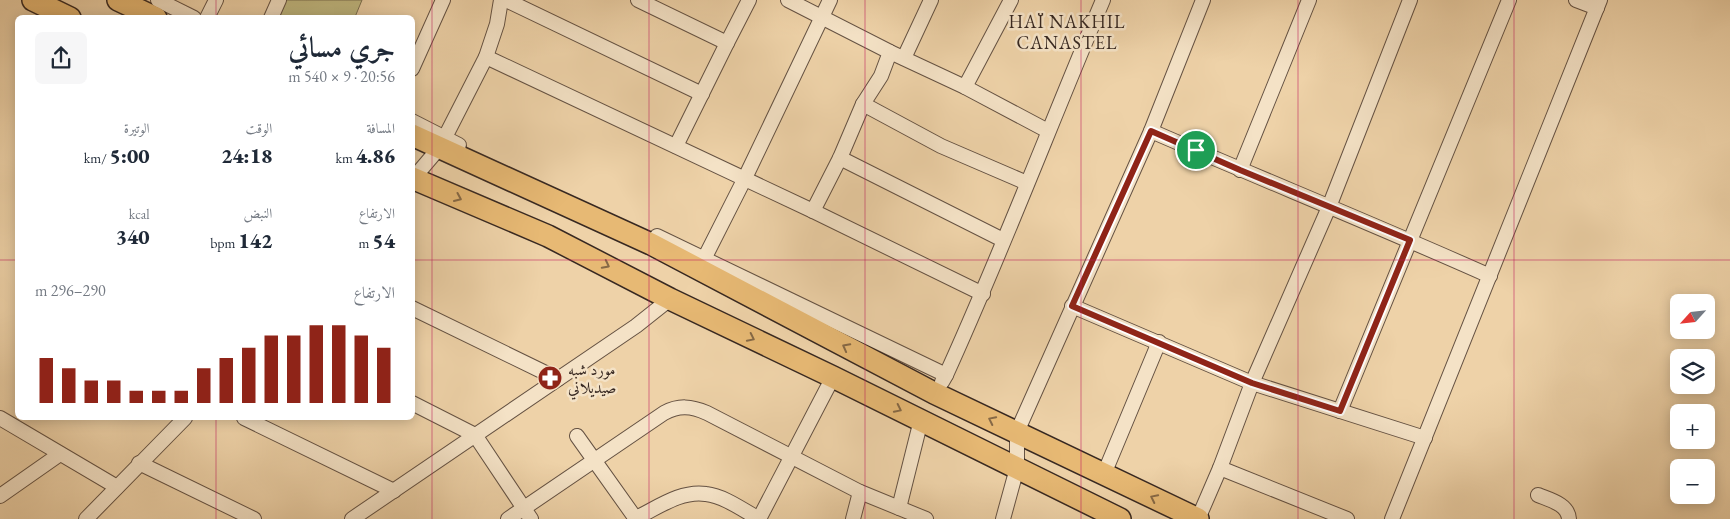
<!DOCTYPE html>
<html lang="ar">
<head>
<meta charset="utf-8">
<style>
  :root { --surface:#fff; --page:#f6f6f7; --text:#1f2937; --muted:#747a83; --accent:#8f2418 }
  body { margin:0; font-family:"EB Garamond",Amiri,serif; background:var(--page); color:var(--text); direction:rtl; height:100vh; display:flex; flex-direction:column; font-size:19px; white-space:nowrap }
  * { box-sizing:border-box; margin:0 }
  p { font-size:16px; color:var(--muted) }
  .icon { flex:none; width:28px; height:28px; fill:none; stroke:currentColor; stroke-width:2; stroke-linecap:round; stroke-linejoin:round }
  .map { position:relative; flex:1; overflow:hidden; direction:ltr }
  .drawer { position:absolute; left:15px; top:15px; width:400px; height:405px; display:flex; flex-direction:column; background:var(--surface); border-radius:8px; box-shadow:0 2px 12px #0003; direction:rtl }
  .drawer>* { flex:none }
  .needle { width:32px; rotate:243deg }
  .buttons { position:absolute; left:1670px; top:294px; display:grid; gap:10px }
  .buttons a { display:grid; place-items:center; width:45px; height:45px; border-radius:8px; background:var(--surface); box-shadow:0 2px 12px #0003; font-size:25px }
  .pin { position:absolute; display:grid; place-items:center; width:42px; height:42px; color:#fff; margin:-21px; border:2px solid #fff; border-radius:50%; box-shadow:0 1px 5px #0007 }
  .round { display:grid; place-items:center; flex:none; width:52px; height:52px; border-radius:8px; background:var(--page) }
  .headline { display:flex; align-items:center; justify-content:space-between; height:85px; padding:0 20px }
  h1 { font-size:28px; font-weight:800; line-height:38px }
  .figures { display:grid; grid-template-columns:repeat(3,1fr); gap:8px; height:85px; padding:5px 20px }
  .figures div { display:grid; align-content:center }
  .figures b { font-size:21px; font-weight:800 }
  .figures small { font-size:14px; font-weight:400 }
  .figures p { font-size:14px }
  .chart { height:140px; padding:10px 20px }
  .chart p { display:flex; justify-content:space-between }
  .chart svg { width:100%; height:90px; margin-top:5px; stroke:var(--accent); stroke-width:6 }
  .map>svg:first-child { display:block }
  .green { fill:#c1ba82; stroke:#7c7152 }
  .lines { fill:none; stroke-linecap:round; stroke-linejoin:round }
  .street-casing { stroke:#655243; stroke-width:16 }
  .primary-casing { stroke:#372821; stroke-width:24 }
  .street { stroke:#f4e2c6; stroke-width:14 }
  .primary { stroke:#e7b974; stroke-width:21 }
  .oneway { stroke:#866946 }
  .route-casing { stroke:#fff; stroke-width:10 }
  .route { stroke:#8f2418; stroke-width:6 }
  .grid { fill:none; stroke:#c2185b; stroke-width:1; stroke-opacity:0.55 }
  .labels { text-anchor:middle; stroke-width:5; stroke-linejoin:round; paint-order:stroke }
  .poi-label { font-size:16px; fill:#372821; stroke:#f4e2c6; text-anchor:start }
  .neighbourhood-label { font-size:18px; letter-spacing:1px; fill:#372821; stroke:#f4e2c6 }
</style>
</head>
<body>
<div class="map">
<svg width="1730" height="519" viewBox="0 0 1730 519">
  <rect width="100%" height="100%" fill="#eed2a8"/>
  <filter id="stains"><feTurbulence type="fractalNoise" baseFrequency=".004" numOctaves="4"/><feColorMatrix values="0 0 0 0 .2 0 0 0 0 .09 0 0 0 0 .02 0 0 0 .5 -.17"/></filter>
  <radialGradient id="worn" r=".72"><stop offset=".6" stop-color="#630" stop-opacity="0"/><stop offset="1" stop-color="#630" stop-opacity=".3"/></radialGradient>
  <path class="green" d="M 284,0 L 362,0 L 355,17 L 276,18 Z"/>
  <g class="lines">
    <defs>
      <g id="street">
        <path d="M 158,0 L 194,18"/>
        <path d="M 506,0 L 702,94"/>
        <path d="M 638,0 L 727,43"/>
        <path d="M 788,0 L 890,52 L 965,87 L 1048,131"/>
        <path d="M 1576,0 L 1597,8"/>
        <path d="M 207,18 L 216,0"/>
        <path d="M 271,18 L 279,0"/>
        <path d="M 486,57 L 813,211 L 983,294"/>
        <path d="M 904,58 L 931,0"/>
        <path d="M 412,69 L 443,0"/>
        <path d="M 965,87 L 1011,0"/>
        <path d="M 863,104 L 941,146 L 1027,183"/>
        <path d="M 412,121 L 459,145"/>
        <path d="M 1151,131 C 1264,180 1378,226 1490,276"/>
        <path d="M 676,146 L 727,43 L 749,0"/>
        <path d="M 840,158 L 1003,240"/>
        <path d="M 1240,170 L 1309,0"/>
        <path d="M 412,180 L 440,147 L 486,57 L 497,24 L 501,0"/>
        <path d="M 813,211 L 840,158 L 863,104 L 881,76 L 890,52"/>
        <path d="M 657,236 L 946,375"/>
        <path d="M 700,267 L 745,178 L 830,0"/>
        <path d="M 1072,306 L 1252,383 L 1425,438"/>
        <path d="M 412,308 L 558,379"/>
        <path d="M 942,382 L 946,375 C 1002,252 1050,125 1103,0"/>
        <path d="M 412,403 L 475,435 L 531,519"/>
        <path d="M 1340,411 L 1509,0"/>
        <path d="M 0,418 L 117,487"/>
        <path d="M 244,418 L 394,491"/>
        <path d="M 577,436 L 636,519"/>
        <path d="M 139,463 L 254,519"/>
        <path d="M 1220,468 L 1347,519"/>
        <path d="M 1104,474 L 1159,342"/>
        <path d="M 1538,495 C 1550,500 1568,504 1569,519"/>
        <path d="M 0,496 L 60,454"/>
        <path d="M 899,508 L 921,420"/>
        <path d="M 636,518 C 657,508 681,490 706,494 C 724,496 743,510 759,519"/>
        <path d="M 86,519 L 185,418"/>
        <path d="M 352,519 L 636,326 L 670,299"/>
        <path d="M 508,519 L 664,413 C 679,405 691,406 707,413 L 860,492 L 926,519"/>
        <path d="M 759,519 L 833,377"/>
        <path d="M 853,519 L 860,492"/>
        <path d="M 1003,519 L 1017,468 L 1017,432 L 1151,131 L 1203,0"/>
        <path d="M 1198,519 L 1220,468 L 1252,383 L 1329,207 L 1410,0"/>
        <path d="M 1392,519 L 1600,0"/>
      </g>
      <g id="primary">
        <path d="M 33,0 L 70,18"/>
        <path d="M 118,0 L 156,18"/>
        <path d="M 412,135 L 651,244 L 934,393 L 1198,519"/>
        <path d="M 412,178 L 548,236 L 670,299 L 833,377 L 1120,519"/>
      </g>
    </defs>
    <use href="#street" class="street-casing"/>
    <use href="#primary" class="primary-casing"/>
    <use href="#street" class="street"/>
    <use href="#primary" class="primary"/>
  </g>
  <defs><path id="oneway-chevron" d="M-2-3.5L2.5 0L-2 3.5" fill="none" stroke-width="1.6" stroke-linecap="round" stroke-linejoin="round" transform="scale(1.25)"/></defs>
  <g class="oneway">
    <use href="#oneway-chevron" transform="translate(458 198) rotate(24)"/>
    <use href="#oneway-chevron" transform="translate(606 265) rotate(27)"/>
    <use href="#oneway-chevron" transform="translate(751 338) rotate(26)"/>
    <use href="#oneway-chevron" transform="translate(846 347) rotate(-152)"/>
    <use href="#oneway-chevron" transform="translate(898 409) rotate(26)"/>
    <use href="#oneway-chevron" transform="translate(992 420) rotate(-154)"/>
    <use href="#oneway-chevron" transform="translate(1154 498) rotate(-154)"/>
  </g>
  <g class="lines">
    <defs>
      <path id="route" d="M 1151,131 L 1240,170 L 1410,240 L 1340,411 L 1252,383 L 1072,306 Z"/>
    </defs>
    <use href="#route" class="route-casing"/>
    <use href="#route" class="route"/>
  </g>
  <path class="grid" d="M 216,0 L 216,18M 432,0 L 432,519M 649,0 L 649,519M 865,0 L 865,519M 1081,0 L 1081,519M 1298,0 L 1298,519M 1514,0 L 1514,519M 0,260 L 18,260M 412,260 L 1730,260M 216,418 L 216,519"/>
  <defs>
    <symbol id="pharmacy-disc" viewBox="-11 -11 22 22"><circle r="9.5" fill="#8f2418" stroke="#f4e2c6"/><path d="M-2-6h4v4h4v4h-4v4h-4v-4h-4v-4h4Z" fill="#fff"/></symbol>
  </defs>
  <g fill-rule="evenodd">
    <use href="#pharmacy-disc" x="536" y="364" width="28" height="28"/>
  </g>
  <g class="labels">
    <g class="poi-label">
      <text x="568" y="375">مورد شبه<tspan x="568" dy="18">صيديلاني</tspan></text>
    </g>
    <g class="neighbourhood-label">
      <text x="1067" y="28">HAÏ NAKHIL<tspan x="1067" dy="21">CANASTEL</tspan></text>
    </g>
  </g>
  <rect width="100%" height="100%" filter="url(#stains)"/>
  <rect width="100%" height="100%" fill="url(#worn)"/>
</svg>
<div class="buttons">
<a><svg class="needle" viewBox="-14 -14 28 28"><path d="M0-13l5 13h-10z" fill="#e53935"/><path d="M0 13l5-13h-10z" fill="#747a83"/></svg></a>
<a><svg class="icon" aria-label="layers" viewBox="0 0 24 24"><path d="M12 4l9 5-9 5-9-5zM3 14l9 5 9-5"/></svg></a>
<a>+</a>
<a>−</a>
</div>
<div class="pin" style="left:1196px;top:150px;background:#1e9e55"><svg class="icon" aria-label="arrive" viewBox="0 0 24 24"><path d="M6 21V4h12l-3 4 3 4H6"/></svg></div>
<section class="drawer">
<div class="headline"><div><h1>جري مسائي</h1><p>20:56 · 9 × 540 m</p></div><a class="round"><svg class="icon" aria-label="share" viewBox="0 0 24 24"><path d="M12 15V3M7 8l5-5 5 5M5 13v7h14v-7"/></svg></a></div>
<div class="figures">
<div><p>المسافة</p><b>4.86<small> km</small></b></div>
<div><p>الوقت</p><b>24:18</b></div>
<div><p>الوتيرة</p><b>5:00<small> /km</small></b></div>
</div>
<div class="figures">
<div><p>الارتفاع</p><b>54<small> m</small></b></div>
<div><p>النبض</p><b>142<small> bpm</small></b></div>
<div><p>kcal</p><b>340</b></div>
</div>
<div class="chart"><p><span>الارتفاع</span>290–296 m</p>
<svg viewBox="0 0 160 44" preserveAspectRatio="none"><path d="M5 44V22M15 44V27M25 44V33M35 44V33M45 44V38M55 44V38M65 44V38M75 44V27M85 44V22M95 44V17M105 44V11M115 44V11M125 44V6M135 44V6M145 44V11M155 44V17"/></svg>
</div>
</section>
</div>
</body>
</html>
